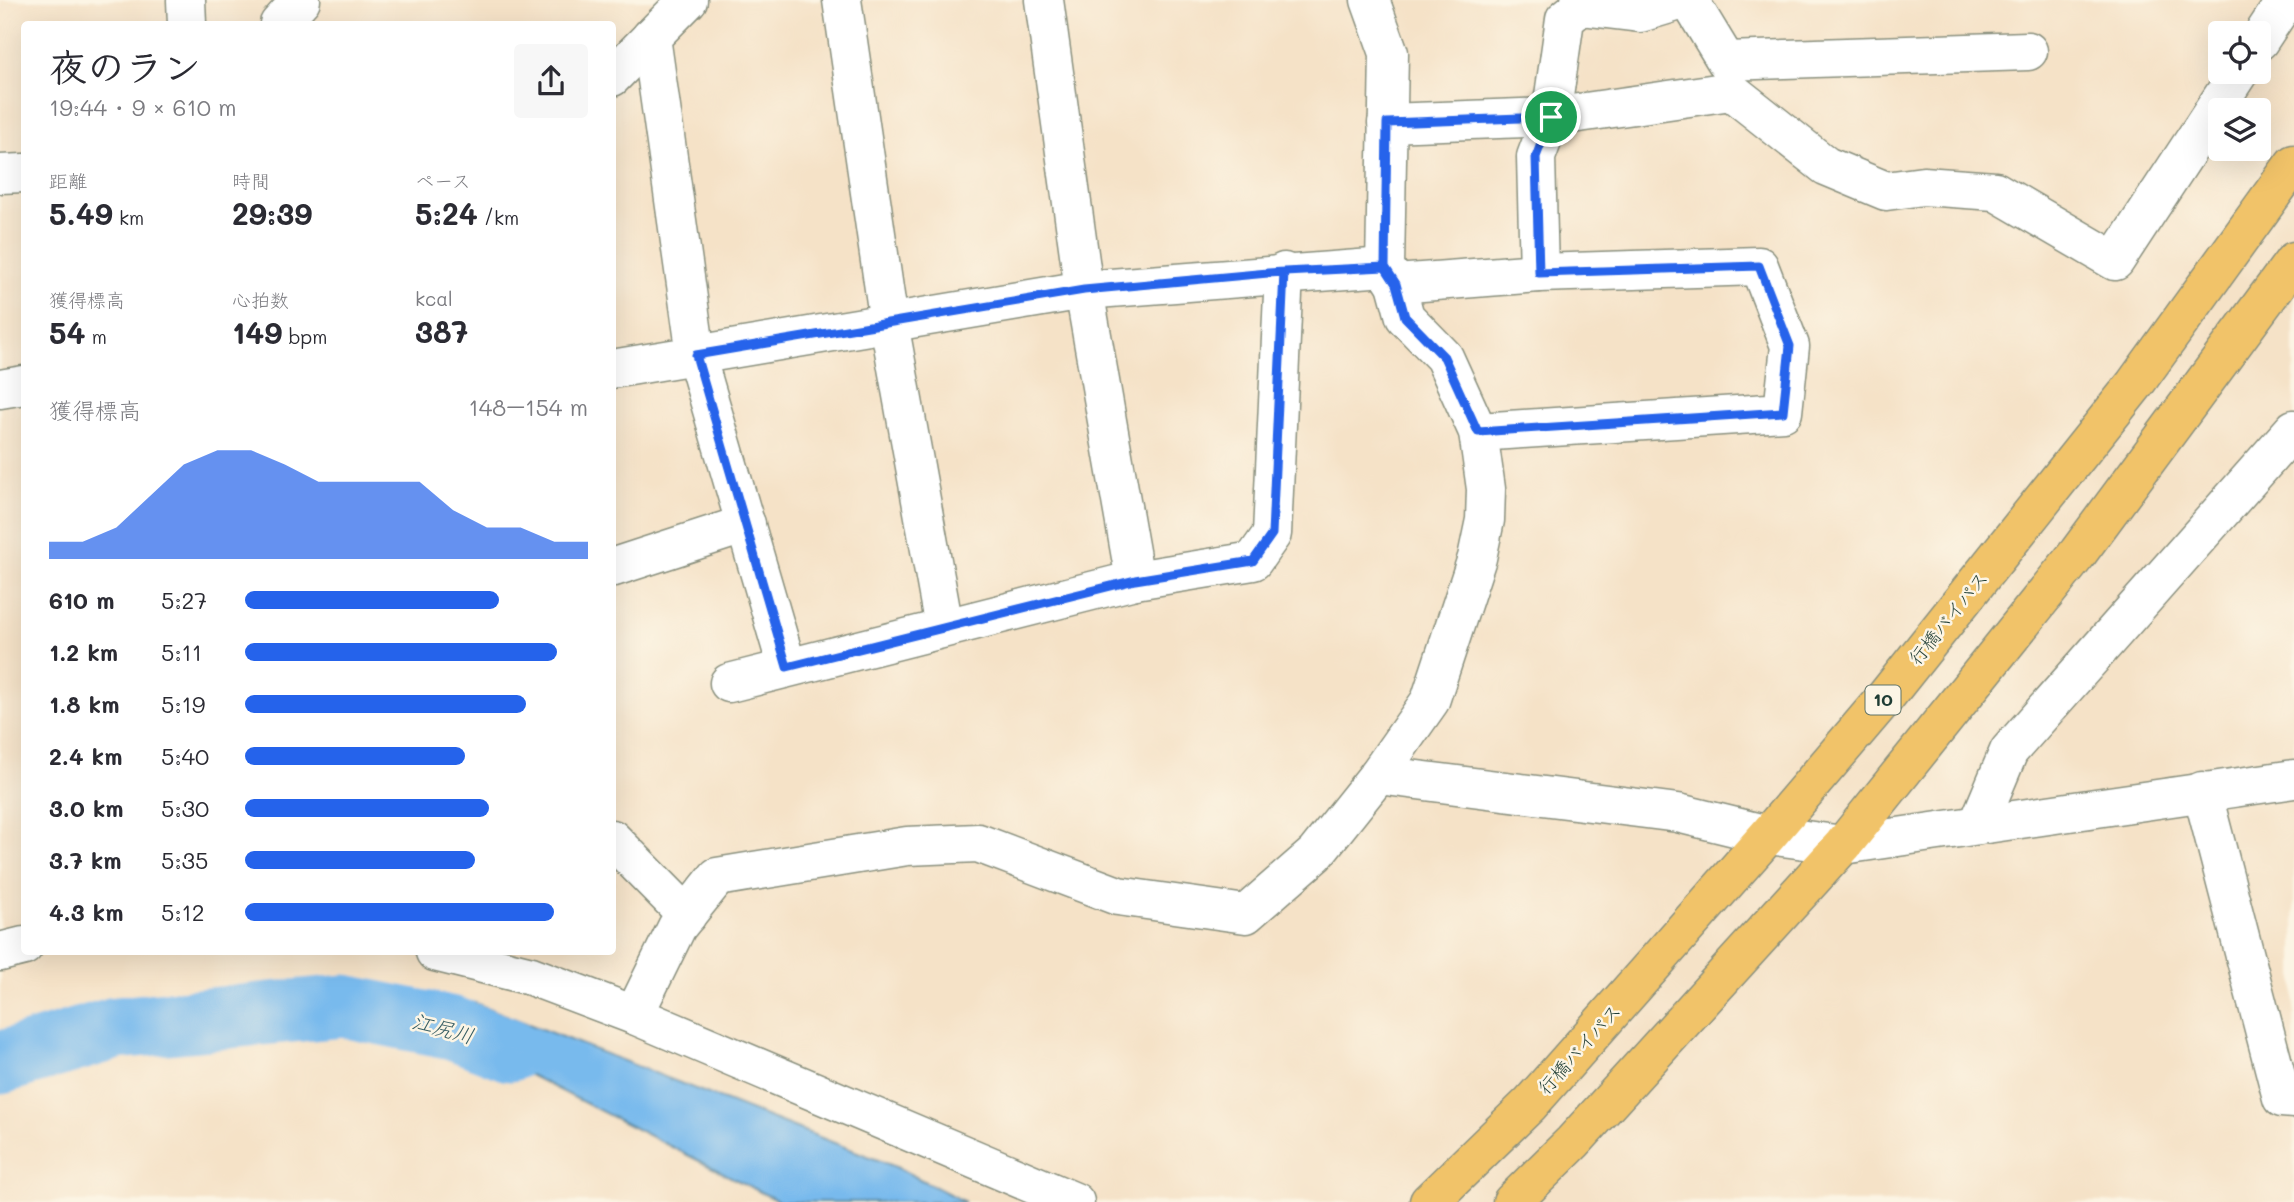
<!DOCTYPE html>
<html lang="ja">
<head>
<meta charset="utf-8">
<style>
  :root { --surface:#fff; --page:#f7f7f7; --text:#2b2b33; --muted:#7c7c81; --accent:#2563eb }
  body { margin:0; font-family:Mali,"Klee One",sans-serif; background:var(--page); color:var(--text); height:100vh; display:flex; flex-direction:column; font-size:26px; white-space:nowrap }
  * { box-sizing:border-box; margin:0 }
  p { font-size:23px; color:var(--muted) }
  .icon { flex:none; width:38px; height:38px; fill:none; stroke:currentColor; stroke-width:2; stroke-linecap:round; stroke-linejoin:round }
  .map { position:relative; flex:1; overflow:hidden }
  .drawer { position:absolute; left:21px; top:21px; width:595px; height:934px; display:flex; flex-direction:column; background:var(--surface); border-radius:7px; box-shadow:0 7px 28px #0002 }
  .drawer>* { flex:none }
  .fabs { position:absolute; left:2208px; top:21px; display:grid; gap:14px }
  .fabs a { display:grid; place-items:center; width:63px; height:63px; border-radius:7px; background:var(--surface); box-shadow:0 7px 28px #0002; font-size:35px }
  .pin { position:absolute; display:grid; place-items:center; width:60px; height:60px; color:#fff; margin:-30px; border:4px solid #fff; border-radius:50%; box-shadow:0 2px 7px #0007 }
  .round { display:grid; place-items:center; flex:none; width:74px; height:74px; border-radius:7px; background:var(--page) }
  .head { display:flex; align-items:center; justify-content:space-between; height:119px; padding:0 28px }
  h1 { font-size:38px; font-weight:800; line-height:52px }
  .stats { display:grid; grid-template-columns:repeat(3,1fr); gap:10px; height:119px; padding:7px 28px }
  .stats div { display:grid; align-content:center }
  .stats b { font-size:30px; font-weight:800 }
  .stats small { font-size:19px; font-weight:400 }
  .stats p { font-size:19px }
  .chart { height:196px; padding:14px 28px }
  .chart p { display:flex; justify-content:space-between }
  .chart svg { width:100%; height:126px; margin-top:7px; fill:var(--accent); opacity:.7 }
  ul { padding:0 28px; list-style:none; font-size:23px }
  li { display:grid; grid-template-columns:112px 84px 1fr; align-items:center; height:52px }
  li i { height:18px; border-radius:9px; background:var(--accent) }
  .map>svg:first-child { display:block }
  .water { fill:#78baed; stroke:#4c7c90; stroke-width:2 }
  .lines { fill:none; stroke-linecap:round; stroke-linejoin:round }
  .river { stroke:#78baed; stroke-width:63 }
  .street-casing { stroke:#8a907e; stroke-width:41 }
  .highway-casing { stroke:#8a907e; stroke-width:41 }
  .street { stroke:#fff; stroke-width:38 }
  .highway { stroke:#f1c369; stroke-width:38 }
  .route-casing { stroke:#fff; stroke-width:14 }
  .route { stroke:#2563eb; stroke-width:9 }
  .labels { text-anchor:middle; stroke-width:5; stroke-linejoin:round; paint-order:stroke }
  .shield { fill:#fcf5e5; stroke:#617469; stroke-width:2 }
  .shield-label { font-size:18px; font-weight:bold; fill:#1f3d34 }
  .street-label { font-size:19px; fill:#1f3d34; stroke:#fcf5e5 }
  .water-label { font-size:21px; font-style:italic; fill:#355c62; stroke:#fcf5e5 }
</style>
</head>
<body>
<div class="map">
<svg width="2294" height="1202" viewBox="0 0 2294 1202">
  <rect width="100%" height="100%" fill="#fcf5e5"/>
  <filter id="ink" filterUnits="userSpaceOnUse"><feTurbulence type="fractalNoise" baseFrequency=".0143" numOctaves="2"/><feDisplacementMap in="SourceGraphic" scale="14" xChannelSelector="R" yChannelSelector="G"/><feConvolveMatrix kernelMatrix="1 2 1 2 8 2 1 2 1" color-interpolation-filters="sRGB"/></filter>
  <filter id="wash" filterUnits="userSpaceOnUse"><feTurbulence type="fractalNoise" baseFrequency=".00686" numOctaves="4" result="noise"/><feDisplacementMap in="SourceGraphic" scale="28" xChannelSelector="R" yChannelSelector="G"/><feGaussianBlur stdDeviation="1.57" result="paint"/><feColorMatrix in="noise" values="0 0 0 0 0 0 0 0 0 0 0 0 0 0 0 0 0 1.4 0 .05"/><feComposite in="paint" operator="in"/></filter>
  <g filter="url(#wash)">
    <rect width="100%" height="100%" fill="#f5e2c7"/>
    <path class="water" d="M 360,989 L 475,1003 L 896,1167 L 965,1202 L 780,1202 Z"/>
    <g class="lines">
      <path class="river" d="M 0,1063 L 116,1028 L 344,1006 L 453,1028 L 510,1050"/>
    </g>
  </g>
  <g filter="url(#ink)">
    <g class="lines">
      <defs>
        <g id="street">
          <path d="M 186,0 L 187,24"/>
          <path d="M 842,0 L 889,323 L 944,627"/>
          <path d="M 1689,0 L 1726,61 L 2028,51"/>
          <path d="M 1581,6 L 1640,13 L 1683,0"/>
          <path d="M 279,24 L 301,0"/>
          <path d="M 651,37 L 696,355 L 787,667"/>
          <path d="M 2259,41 L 2286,0"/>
          <path d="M 612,77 L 688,0"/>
          <path d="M 1387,123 L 1551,117 L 1731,91 L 1826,166 L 1886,191 L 1923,186 L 1995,191 L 2115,261 L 2239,72"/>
          <path d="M 0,174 L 24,173"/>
          <path d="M 1539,273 L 1536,157 L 1551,117 L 1565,19 L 1581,6 L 1580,0"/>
          <path d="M 1396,284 L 1539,273 L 1759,266 L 1790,346 L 1783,412 L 1478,432"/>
          <path d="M 612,369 L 1084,290 L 1385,267"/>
          <path d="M 0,389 L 24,385"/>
          <path d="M 614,567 L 746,524"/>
          <path d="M 1135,580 L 1253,561 L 1272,534 L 1284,272"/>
          <path d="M 729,683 L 1135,580 L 1084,290 L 1044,0"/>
          <path d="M 1378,775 L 1678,813 L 1768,835 L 1843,845 L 2294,779"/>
          <path d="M 2202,791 L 2282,1098 L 2294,1099"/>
          <path d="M 1978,825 L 2009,751 L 2294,429"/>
          <path d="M 612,839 L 687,915"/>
          <path d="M 0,952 L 24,946"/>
          <path d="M 435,952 L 531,976 L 634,1015 L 1075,1202"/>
          <path d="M 634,1015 L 677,927 L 717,877 L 907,846 L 978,843 L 1118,896 L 1246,914 L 1315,854 L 1378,775 L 1430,701 L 1477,558 L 1485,520 L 1486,489 L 1478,432 L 1444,357 L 1405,317 L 1396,284 L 1385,267 L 1389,53 L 1370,0"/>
        </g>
        <g id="highway">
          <path d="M 1429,1202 L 1530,1104 L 1768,835 L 1883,700 L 2135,384 L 2294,164"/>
          <path d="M 1512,1202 L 1573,1142 L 1843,845 L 2078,553 L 2294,261"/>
        </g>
      </defs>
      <use href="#street" class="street-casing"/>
      <use href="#highway" class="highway-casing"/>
      <use href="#street" class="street"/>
      <use href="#highway" class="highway"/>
    </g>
  </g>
  <g class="lines" filter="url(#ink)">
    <defs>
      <path id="route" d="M 1551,117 L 1387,123 L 1385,267 L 1284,272 L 1268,273 L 1084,290 L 696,355 L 787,667 L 1135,580 L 1253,561 L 1272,534 L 1284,272 L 1385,267 L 1396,284 L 1405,317 L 1444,357 L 1478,432 L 1783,412 L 1790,346 L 1759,266 L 1539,273 L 1536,157 L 1551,117"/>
    </defs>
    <use href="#route" class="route-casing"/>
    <use href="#route" class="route"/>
  </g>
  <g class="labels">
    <rect class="shield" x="1865.5" y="685.5" width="35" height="29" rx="5"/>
    <g class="shield-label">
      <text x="1883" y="706">10</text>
    </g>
    <g class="street-label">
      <text transform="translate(1948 618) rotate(-51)" y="7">行橋バイパス</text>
      <text transform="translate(1579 1049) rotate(-48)" y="7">行橋バイパス</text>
    </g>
    <g class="water-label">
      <text transform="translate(443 1029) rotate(15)" y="7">江尻川</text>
    </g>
  </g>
</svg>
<div class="fabs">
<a><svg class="icon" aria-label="locate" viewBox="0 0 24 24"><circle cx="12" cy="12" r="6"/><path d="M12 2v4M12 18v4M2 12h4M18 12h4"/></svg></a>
<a><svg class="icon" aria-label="layers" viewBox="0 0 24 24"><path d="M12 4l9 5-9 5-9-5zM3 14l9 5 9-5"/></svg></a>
</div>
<div class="pin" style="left:1551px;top:117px;background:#1e9e55"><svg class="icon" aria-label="arrive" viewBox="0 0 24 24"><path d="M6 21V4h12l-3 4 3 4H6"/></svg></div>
<section class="drawer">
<div class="head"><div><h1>夜のラン</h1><p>19:44 · 9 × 610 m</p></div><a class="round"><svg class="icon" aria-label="share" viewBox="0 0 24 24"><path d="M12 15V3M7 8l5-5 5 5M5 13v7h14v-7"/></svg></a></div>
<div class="stats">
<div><p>距離</p><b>5.49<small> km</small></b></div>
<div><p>時間</p><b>29:39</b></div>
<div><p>ペース</p><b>5:24<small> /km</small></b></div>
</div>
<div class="stats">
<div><p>獲得標高</p><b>54<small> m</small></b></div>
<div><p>心拍数</p><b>149<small> bpm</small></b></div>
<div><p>kcal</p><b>387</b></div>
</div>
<div class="chart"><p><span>獲得標高</span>148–154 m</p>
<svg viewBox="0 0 160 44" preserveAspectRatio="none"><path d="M0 44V38L10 38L20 33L30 22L40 11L50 6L60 6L70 11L80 17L90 17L100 17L110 17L120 27L130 33L140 33L150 38L160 38V44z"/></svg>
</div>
<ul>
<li><b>610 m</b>5:27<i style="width:74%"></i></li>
<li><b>1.2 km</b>5:11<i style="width:91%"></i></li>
<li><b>1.8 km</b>5:19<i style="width:82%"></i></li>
<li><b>2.4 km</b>5:40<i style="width:64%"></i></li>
<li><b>3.0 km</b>5:30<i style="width:71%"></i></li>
<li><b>3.7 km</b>5:35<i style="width:67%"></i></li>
<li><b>4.3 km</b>5:12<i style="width:90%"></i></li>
</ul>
</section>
</div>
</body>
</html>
